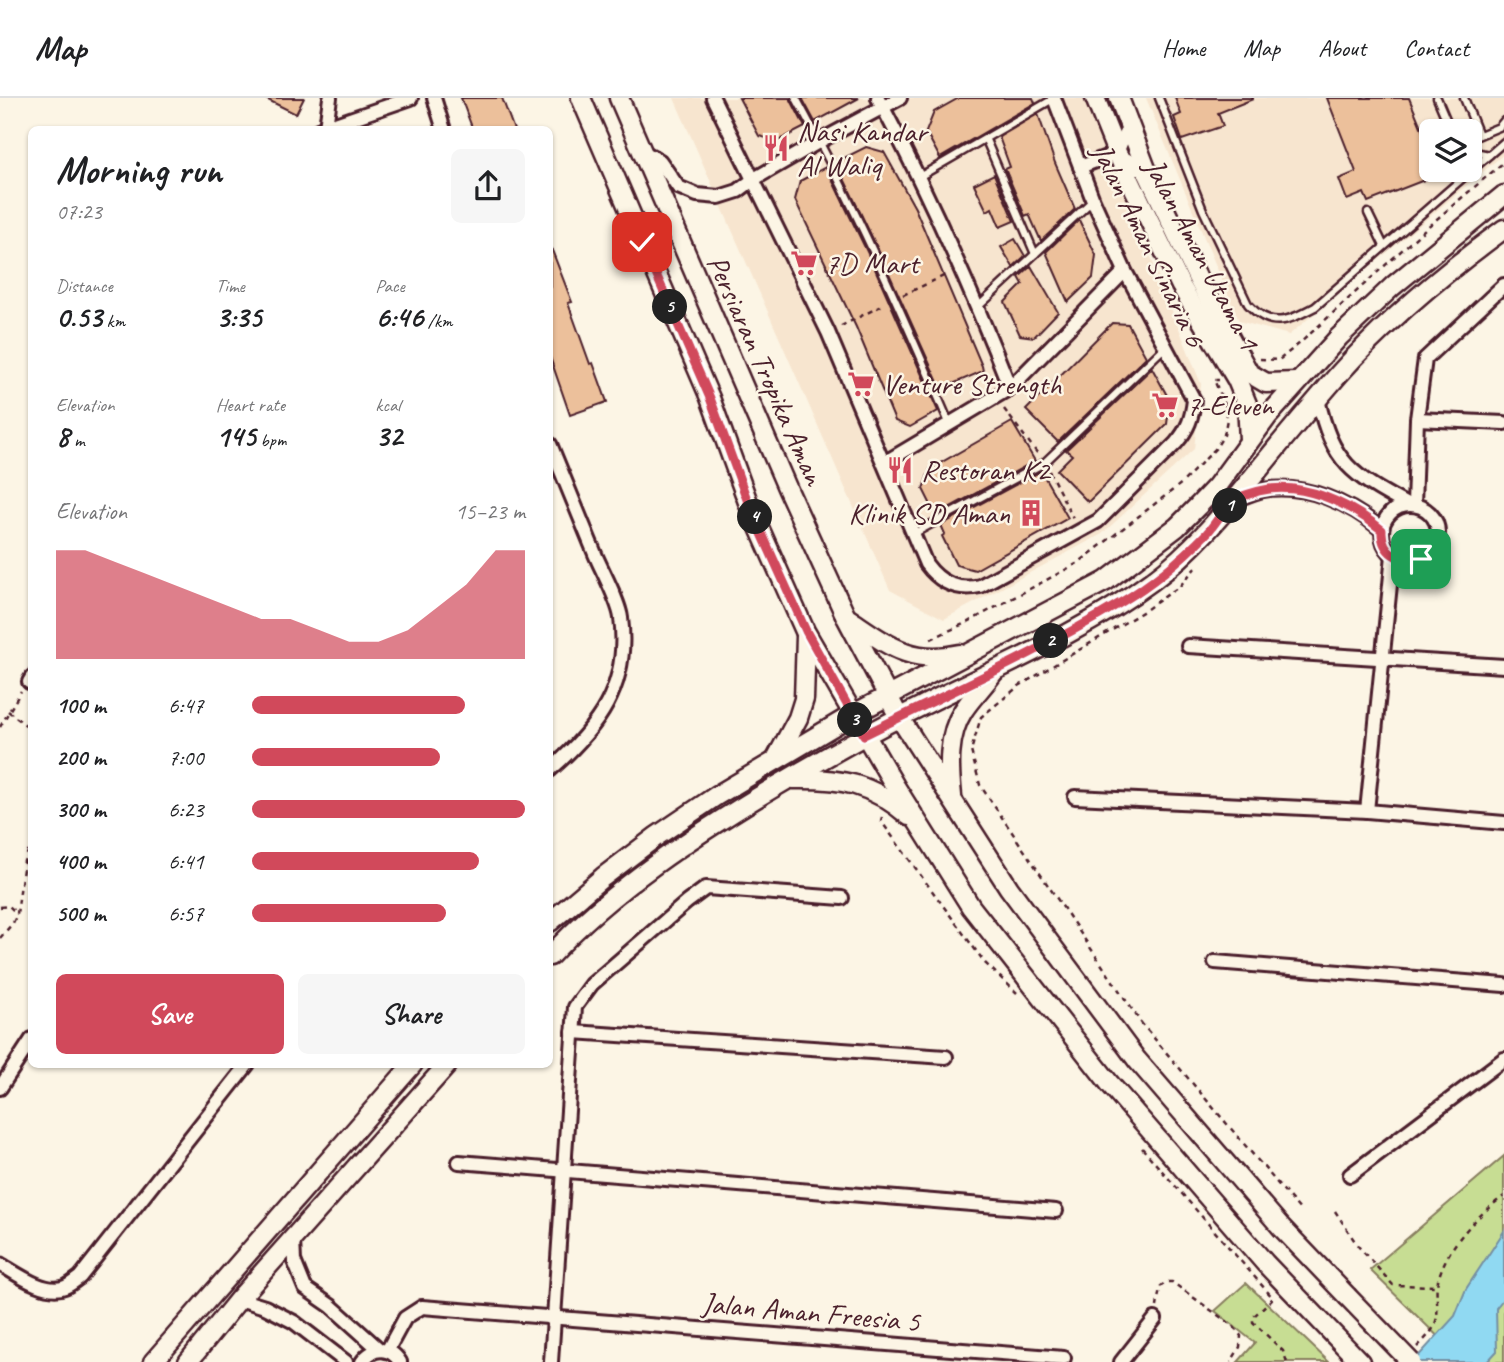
<!DOCTYPE html>
<html lang="en">
<head>
<meta charset="utf-8">
<style>
  :root { --surface:#fff; --page:#f6f6f6; --text:#202124; --muted:#757577; --line:#e0e0e0; --accent:#d1495b }
  body { margin:0; font-family:Caveat,sans-serif; background:var(--page); color:var(--text); height:100vh; display:flex; flex-direction:column; font-size:26px; white-space:nowrap }
  * { box-sizing:border-box; margin:0 }
  p { font-size:23px; color:var(--muted) }
  .icon { flex:none; width:38px; height:38px; fill:none; stroke:currentColor; stroke-width:2; stroke-linecap:round; stroke-linejoin:round }
  .map { position:relative; flex:1; overflow:hidden }
  .details { position:absolute; left:28px; top:28px; width:525px; height:942px; display:flex; flex-direction:column; background:var(--surface); border-radius:10px; box-shadow:0 2px 5px #0004 }
  .details>* { flex:none }
  .controls { position:absolute; left:1419px; top:21px; display:grid; gap:14px }
  .controls a { display:grid; place-items:center; width:63px; height:63px; border-radius:10px; background:var(--surface); box-shadow:0 2px 5px #0004; font-size:35px }
  .pin { position:absolute; display:grid; place-items:center; width:60px; height:60px; color:#fff; margin:-30px; border-radius:14px; box-shadow:0 4px 10px #0006 }
  .km { position:absolute; width:35px; height:35px; margin:-18px; border-radius:50%; background:#222; color:#fff; font-size:19px; line-height:35px; text-align:center }
  .round { display:grid; place-items:center; flex:none; width:74px; height:74px; border-radius:10px; background:var(--page) }
  .summary { display:flex; align-items:center; justify-content:space-between; height:119px; padding:0 28px }
  h1 { font-size:38px; font-weight:600; line-height:52px }
  .metrics { display:grid; grid-template-columns:repeat(3,1fr); gap:10px; height:119px; padding:7px 28px }
  .metrics div { display:grid; align-content:center }
  .metrics b { font-size:30px; font-weight:600 }
  .metrics small { font-size:19px; font-weight:400 }
  .metrics p { font-size:19px }
  .chart { height:196px; padding:14px 28px }
  .chart p { display:flex; justify-content:space-between }
  .chart svg { width:100%; height:126px; margin-top:7px; fill:var(--accent); opacity:.7 }
  .cta { display:flex; gap:14px; margin-top:auto; padding:14px 28px }
  .cta a { flex:1; height:80px; border-radius:10px; background:var(--accent); color:#fff; font-size:28px; font-weight:600; line-height:80px; text-align:center }
  .cta a+a { background:var(--page); color:var(--text) }
  ul { padding:0 28px; list-style:none; font-size:23px }
  li { display:grid; grid-template-columns:112px 84px 1fr; align-items:center; height:52px }
  li i { height:18px; border-radius:9px; background:var(--accent) }
  header { display:flex; align-items:center; gap:42px; box-sizing:border-box; height:98px; padding:0 35px; background:var(--surface); border-bottom:2px solid var(--line) }
  header strong { font-size:33px }
  nav { display:flex; gap:38px; margin-inline-start:auto; font-size:24px }
  .map>svg:first-child { display:block }
  .built { fill:#f7e5cf; fill-rule:evenodd }
  .green { fill:#c7dd93; stroke:#887e5f; stroke-width:2 }
  .water { fill:#90d9f2; stroke:#748fa2; stroke-width:2 }
  .building { fill:#ecc09b; stroke:#4a1f2b; stroke-width:2 }
  .lines { fill:none; stroke-linecap:round; stroke-linejoin:round }
  .lane-casing { stroke:#4a1f2b; stroke-width:11 }
  .street-casing { stroke:#4a1f2b; stroke-width:18 }
  .secondary-casing { stroke:#4a1f2b; stroke-width:23 }
  .path { stroke:#4a1f2b; stroke-width:2.5; stroke-dasharray:5 5; stroke-linecap:butt }
  .lane { stroke:#fcf5e5; stroke-width:6 }
  .street { stroke:#fcf5e5; stroke-width:12 }
  .secondary { stroke:#fcf5e5; stroke-width:18 }
  .secondary-bridge-casing { stroke:#4a1f2b; stroke-width:23; stroke-linecap:butt }
  .secondary-bridge { stroke:#fcf5e5; stroke-width:18 }
  .route-casing { stroke:#fff; stroke-width:14 }
  .route { stroke:#d1495b; stroke-width:9 }
  .labels { text-anchor:middle; stroke-width:5; stroke-linejoin:round; paint-order:stroke }
  .poi-label { font-size:30px; fill:#4a1f2b; stroke:#fcf5e5; text-anchor:start }
  .street-label { font-size:30px; fill:#4a1f2b; stroke:#fcf5e5 }
</style>
</head>
<body>
<header>
<strong>Map</strong>
<nav><a>Home</a><a>Map</a><a>About</a><a>Contact</a></nav>
</header>
<div class="map">
<svg width="1504" height="1264" viewBox="0 0 1504 1264">
  <rect width="100%" height="100%" fill="#fcf5e5"/>
  <filter id="ink" filterUnits="userSpaceOnUse"><feTurbulence type="fractalNoise" baseFrequency=".0143" numOctaves="2"/><feDisplacementMap in="SourceGraphic" scale="14" xChannelSelector="R" yChannelSelector="G"/><feConvolveMatrix kernelMatrix="1 2 1 2 8 2 1 2 1" color-interpolation-filters="sRGB"/></filter>
  <g filter="url(#ink)">
    <g class="built">
      <path d="M 674,0 L 1088,0 L 1201,286 L 1194,351 L 1102,436 L 944,521 L 890,492 Z"/>
      <path d="M 1146,0 L 1504,0 L 1504,56 L 1289,237 L 1239,223 ZM 1432,33 L 1470,33 L 1470,72 L 1432,72 Z"/>
    </g>
    <g class="green">
      <path d="M 1504,1058 L 1504,1264 L 1464,1264 L 1370,1172 Z"/>
      <path d="M 1246,1185 L 1329,1264 L 1238,1264 L 1255,1245 L 1215,1213 Z"/>
    </g>
    <path class="water" d="M 1504,1133 L 1504,1200 L 1496,1210 L 1497,1253 L 1487,1264 L 1413,1264 L 1455,1218 L 1466,1191 Z"/>
    <g class="building">
      <path d="M 264,0 L 304,0 L 296,16 Z"/>
      <path d="M 461,0 L 502,0 L 514,32 L 473,32 Z"/>
      <path d="M 739,0 L 790,0 L 805,29 L 778,43 L 759,38 Z"/>
      <path d="M 802,0 L 859,0 L 815,24 Z"/>
      <path d="M 959,0 L 1033,0 L 1035,5 L 940,60 L 926,34 L 934,14 Z"/>
      <path d="M 1175,0 L 1253,0 L 1253,1 L 1218,15 L 1223,28 L 1182,42 L 1174,19 L 1181,16 Z"/>
      <path d="M 1327,0 L 1409,0 L 1432,55 L 1432,79 L 1368,104 L 1364,95 L 1347,102 L 1339,81 L 1356,74 Z"/>
      <path d="M 1038,16 L 1055,65 L 1075,111 L 1041,143 L 1029,116 L 1025,118 L 1005,71 L 1010,69 L 999,39 Z"/>
      <path d="M 866,49 L 884,54 L 915,110 L 982,268 L 983,273 L 941,291 L 882,160 L 836,64 Z"/>
      <path d="M 826,69 L 872,164 L 938,313 L 910,329 L 895,323 L 856,229 L 795,102 L 800,83 Z"/>
      <path d="M 994,76 L 1014,123 L 1000,129 L 992,110 L 987,113 L 974,86 Z"/>
      <path d="M 1079,122 L 1096,157 L 1093,180 L 1068,204 L 1046,154 Z"/>
      <path d="M 1015,141 L 1025,158 L 1013,169 L 1001,149 Z"/>
      <path d="M 550,147 L 572,204 L 568,205 L 590,266 L 593,265 L 607,304 L 570,317 L 550,259 Z"/>
      <path d="M 1031,168 L 1058,214 L 1034,239 L 1020,237 L 1005,204 L 1023,186 L 1019,179 Z"/>
      <path d="M 1112,225 L 1128,226 L 1146,259 L 1058,344 L 1026,312 Z"/>
      <path d="M 1152,270 L 1170,303 L 1167,326 L 1088,404 L 1057,372 L 1072,357 L 1066,352 Z"/>
      <path d="M 1012,324 L 1035,363 L 936,417 L 923,391 L 930,371 Z"/>
      <path d="M 1041,373 L 1068,420 L 975,472 L 956,467 L 942,438 L 945,436 L 941,427 Z"/>
    </g>
    <g class="lines">
      <defs>
        <g id="lane">
          <path d="M 796,0 C 854,106 903,217 950,327"/>
          <path d="M 1159,0 L 1203,112 L 1248,206 C 1271,232 1288,223 1315,209 L 1504,44"/>
          <path d="M 1437,0 L 1451,33"/>
          <path d="M 1464,0 L 1479,37"/>
          <path d="M 1470,41 L 1499,29 L 1504,23"/>
          <path d="M 986,42 L 1035,156"/>
          <path d="M 1470,53 L 1489,57"/>
          <path d="M 919,79 L 1053,1"/>
          <path d="M 1368,115 L 1384,148"/>
          <path d="M 978,209 L 1093,102"/>
          <path d="M 913,436 L 1044,365 L 1165,249"/>
        </g>
        <g id="street">
          <path d="M 434,0 L 444,32"/>
          <path d="M 713,0 L 828,234 L 926,466 C 940,485 957,493 980,488 L 1098,423 L 1176,345 C 1188,331 1192,320 1194,302 L 1125,173 L 1093,102 L 1054,0"/>
          <path d="M 878,0 C 928,94 971,191 1010,290"/>
          <path d="M 1129,26 L 1117,55 L 1148,76"/>
          <path d="M 326,29 L 330,0"/>
          <path d="M 318,32 L 411,0"/>
          <path d="M 640,52 L 660,63 L 678,89 L 697,97 L 719,99 L 738,93 L 754,81 L 820,43 L 900,0"/>
          <path d="M 1080,69 L 1117,55"/>
          <path d="M 1318,301 C 1332,365 1352,377 1407,407"/>
          <path d="M 1417,321 L 1504,325"/>
          <path d="M 550,346 C 565,383 580,419 595,456 C 602,473 619,503 621,520 C 630,588 598,630 550,672"/>
          <path d="M 884,365 L 1010,290 L 1125,173"/>
          <path d="M 1237,401 C 1245,398 1255,394 1263,392 C 1306,385 1350,405 1382,432"/>
          <path d="M 1414,407 L 1417,321 L 1425,261 L 1504,187"/>
          <circle cx="1410" cy="435" r="28"/>
          <path d="M 1188,548 L 1504,568"/>
          <path d="M 29,584 L 32,579"/>
          <path d="M 1075,699 L 1367,713 L 1504,725"/>
          <path d="M 1367,713 L 1393,457"/>
          <path d="M 1215,864 L 1504,887"/>
          <path d="M 573,934 L 946,959"/>
          <path d="M 0,990 L 32,941"/>
          <path d="M 459,1064 L 1056,1113"/>
          <path d="M 1350,1077 L 1504,961"/>
          <path d="M 293,1142 L 294,1163 L 305,1190 L 331,1208 L 380,1252"/>
          <path d="M 0,1166 C 17,1176 45,1197 65,1189 C 70,1187 76,1182 80,1179 L 248,966"/>
          <path d="M 239,1201 L 265,1209 L 294,1224 L 346,1264"/>
          <path d="M 387,1253 L 405,1220 L 422,1209 L 1064,1260"/>
          <path d="M 362,1264 C 372,1249 390,1248 400,1264"/>
          <path d="M 551,1264 L 575,909 L 592,886 L 687,804 L 706,790 L 842,800"/>
          <path d="M 1121,1264 L 1155,1221"/>
        </g>
        <g id="secondary">
          <path d="M 581,0 L 710,300 L 749,407 L 805,533 L 895,688 L 971,809 L 1110,986 L 1265,1165 L 1360,1264"/>
          <path d="M 619,0 L 788,392 L 846,519 L 899,619 L 1009,790 L 1137,962 L 1282,1130 L 1347,1198"/>
          <path d="M 1095,0 L 1117,55 L 1181,188 L 1237,282 L 1247,306 L 1249,341"/>
          <path d="M 1119,0 L 1148,76 L 1198,181 L 1249,275 L 1266,285 L 1297,284"/>
          <path d="M 849,521 C 888,547 911,567 960,556"/>
          <path d="M 776,661 L 798,620 L 804,601 L 806,538"/>
          <path d="M 793,681 C 841,680 871,685 909,718"/>
          <path d="M 952,698 C 949,670 947,638 963,613 C 971,600 984,588 993,575"/>
          <path d="M 550,824 L 603,779 L 657,738 L 716,698 L 852,617 L 1106,483 L 1177,429 L 1198,408 L 1216,389 L 1268,318 L 1339,239 L 1393,188 L 1504,97"/>
          <path d="M 550,858 C 613,790 693,738 773,690 C 822,661 871,633 922,608 C 999,569 1082,535 1152,483 C 1197,450 1230,407 1265,364 C 1289,334 1314,305 1339,276 C 1385,224 1448,172 1504,131"/>
          <path d="M 153,1264 L 413,966"/>
          <path d="M 188,1264 L 239,1201 L 448,966"/>
        </g>
      </defs>
      <use href="#lane" class="lane-casing"/>
      <use href="#street" class="street-casing"/>
      <use href="#secondary" class="secondary-casing"/>
      <g class="path">
        <path d="M 903,197 L 948,176"/>
        <path d="M 841,228 L 885,206"/>
        <path d="M 1260,261 L 1279,262 L 1300,245 L 1425,131 L 1504,64"/>
        <path d="M 1004,311 L 1038,356"/>
        <path d="M 1049,373 L 1073,420"/>
        <path d="M 1196,469 L 1180,488 L 1144,513 L 1019,588 L 981,619 L 971,653 L 980,687 L 1142,926 L 1301,1113"/>
        <path d="M 931,541 L 968,524 L 1078,465 L 1182,385 L 1215,351 L 1224,337 L 1227,321 L 1226,309 L 1214,282 L 1219,282"/>
        <path d="M 8,613 L 32,632"/>
        <path d="M 0,629 L 21,593"/>
        <path d="M 882,719 L 881,723 L 985,865 L 1017,895"/>
        <path d="M 24,763 L 32,773"/>
        <path d="M 0,809 L 9,808 L 17,816"/>
        <path d="M 0,840 L 13,825 L 17,816 L 24,763 L 28,754 L 32,753"/>
        <path d="M 1142,1050 L 1273,1200 L 1253,1219 L 1253,1224 L 1283,1253 L 1287,1264"/>
        <path d="M 1335,1113 L 1358,1148 L 1393,1187 L 1436,1188"/>
        <path d="M 1157,1209 L 1160,1189 L 1166,1184 L 1172,1184 L 1233,1228 L 1241,1238 L 1240,1249 L 1231,1264"/>
        <path d="M 1417,1249 C 1433,1233 1439,1227 1437,1203 C 1437,1198 1436,1192 1437,1187 C 1444,1151 1475,1119 1504,1098"/>
      </g>
      <use href="#lane" class="lane"/>
      <use href="#street" class="street"/>
      <use href="#secondary" class="secondary"/>
      <defs>
        <path id="secondary-bridge" d="M 1347,1198 L 1411,1264"/>
      </defs>
      <use href="#secondary-bridge" class="secondary-bridge-casing"/>
      <use href="#secondary-bridge" class="secondary-bridge"/>
    </g>
  </g>
  <g class="lines" filter="url(#ink)">
    <defs>
      <path id="route" d="M 642,144 L 710,300 L 749,407 L 806,533 L 864,637 C 950,594 1038,555 1120,505 C 1152,486 1181,462 1207,435 C 1216,425 1224,410 1234,402 C 1240,398 1252,395 1259,393 C 1302,382 1350,406 1382,432 C 1381,454 1400,466 1421,461"/>
    </defs>
    <use href="#route" class="route-casing"/>
    <use href="#route" class="route"/>
  </g>
  <defs>
    <symbol id="restaurant-bare" viewBox="-9 -9 18 18"><path d="M-5-6h1v4h1v-4h1v4h1v-4h1v5L-1.5 .5V6h-2V.5L-5-1ZM5-6V6H3V1.5H1.5Q1.5-4 5-6Z" fill="#d1495b" stroke="#fcf5e5" stroke-width="2.5" paint-order="stroke"/></symbol>
    <symbol id="supermarket-bare" viewBox="-9 -9 18 18"><path d="M-6-5.5h2.5l.6 2H6L4.5 2H-2.5L-4.4-4H-6ZM-1.5 3.2a1.3 1.3 0 1 0 .1 0ZM3 3.2a1.3 1.3 0 1 0 .1 0Z" fill="#d1495b" stroke="#fcf5e5" stroke-width="2.5" paint-order="stroke"/></symbol>
    <symbol id="building-bare" viewBox="-9 -9 18 18"><path d="M-4-6H4V6H1V3H-1V6H-4ZM-2.5-4.3h1.7v1.8h-1.7ZM.8-4.3h1.7v1.8H.8ZM-2.5-1h1.7V.8h-1.7ZM.8-1h1.7V.8H.8Z" fill="#d1495b" stroke="#fcf5e5" stroke-width="2.5" paint-order="stroke"/></symbol>
  </defs>
  <g fill-rule="evenodd">
    <use href="#restaurant-bare" x="757" y="31" width="38" height="38"/>
    <use href="#supermarket-bare" x="785" y="146" width="38" height="38"/>
    <use href="#supermarket-bare" x="842" y="267" width="38" height="38"/>
    <use href="#supermarket-bare" x="1146" y="288" width="38" height="38"/>
    <use href="#restaurant-bare" x="881" y="353" width="38" height="38"/>
    <use href="#building-bare" x="1012" y="396" width="38" height="38"/>
  </g>
  <g class="labels">
    <g class="poi-label">
      <text x="797" y="43">Nasi Kandar<tspan x="797" dy="34">Al Waliq</tspan></text>
      <text x="825" y="175">7D Mart</text>
      <text x="882" y="296">Venture Strength</text>
      <text x="1186" y="317">7-Eleven</text>
      <text x="921" y="382">Restoran K2</text>
      <text x="1010" y="425" text-anchor="end">Klinik SD Aman</text>
    </g>
    <g class="street-label">
      <text transform="translate(1149 147) rotate(64)" y="10">Jalan Aman Sinaria 6</text>
      <text transform="translate(1202 156) rotate(62)" y="10">Jalan Aman Utama 1</text>
      <text transform="translate(766 272) rotate(66)" y="10">Persiaran Tropika Aman</text>
      <text transform="translate(811 1214) rotate(5)" y="10">Jalan Aman Freesia 5</text>
    </g>
  </g>
</svg>
<div class="controls">
<a><svg class="icon" aria-label="layers" viewBox="0 0 24 24"><path d="M12 4l9 5-9 5-9-5zM3 14l9 5 9-5"/></svg></a>
</div>
<div class="pin" style="left:1421px;top:461px;background:#1e9e55"><svg class="icon" aria-label="arrive" viewBox="0 0 24 24"><path d="M6 21V4h12l-3 4 3 4H6"/></svg></div>
<div class="pin" style="left:642px;top:144px;background:#d93025"><svg class="icon" aria-label="check" viewBox="0 0 24 24"><path d="M5 12l5 5 9-10"/></svg></div>
<b class="km" style="left:1230px;top:408px">1</b>
<b class="km" style="left:1051px;top:543px">2</b>
<b class="km" style="left:855px;top:622px">3</b>
<b class="km" style="left:755px;top:419px">4</b>
<b class="km" style="left:670px;top:209px">5</b>
<section class="details">
<div class="summary"><div><h1>Morning run</h1><p>07:23</p></div><a class="round"><svg class="icon" aria-label="share" viewBox="0 0 24 24"><path d="M12 15V3M7 8l5-5 5 5M5 13v7h14v-7"/></svg></a></div>
<div class="metrics">
<div><p>Distance</p><b>0.53<small> km</small></b></div>
<div><p>Time</p><b>3:35</b></div>
<div><p>Pace</p><b>6:46<small> /km</small></b></div>
</div>
<div class="metrics">
<div><p>Elevation</p><b>8<small> m</small></b></div>
<div><p>Heart rate</p><b>145<small> bpm</small></b></div>
<div><p>kcal</p><b>32</b></div>
</div>
<div class="chart"><p><span>Elevation</span>15–23 m</p>
<svg viewBox="0 0 160 44" preserveAspectRatio="none"><path d="M0 44V6L10 6L20 10L30 14L40 18L50 22L60 26L70 30L80 30L90 34L100 38L110 38L120 34L130 26L140 18L150 6L160 6V44z"/></svg>
</div>
<ul>
<li><b>100 m</b>6:47<i style="width:78%"></i></li>
<li><b>200 m</b>7:00<i style="width:69%"></i></li>
<li><b>300 m</b>6:23<i style="width:100%"></i></li>
<li><b>400 m</b>6:41<i style="width:83%"></i></li>
<li><b>500 m</b>6:57<i style="width:71%"></i></li>
</ul>
<div class="cta"><a>Save</a><a>Share</a></div>
</section>
</div>
</body>
</html>
